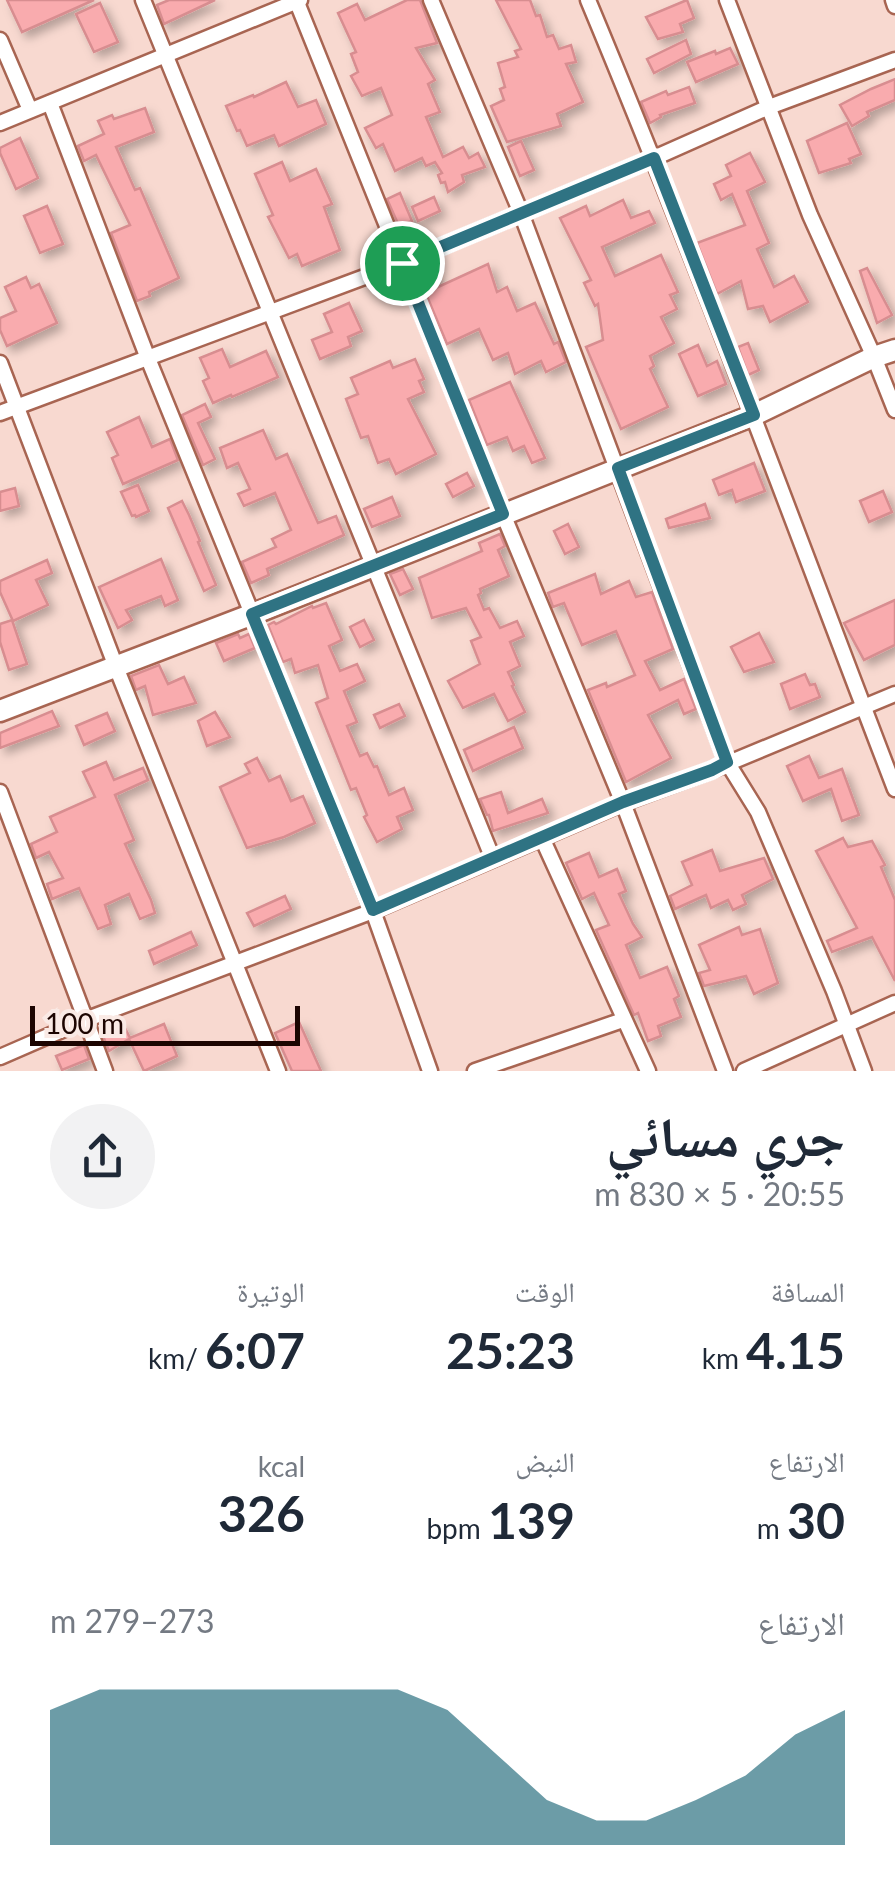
<!DOCTYPE html>
<html lang="ar">
<head>
<meta charset="utf-8">
<style>
  :root { --surface:#fff; --page:#f2f2f3; --text:#1f2937; --muted:#747a83; --accent:#2f7383 }
  body { margin:0; font-family:Lato,"Noto Naskh Arabic",sans-serif; background:var(--page); color:var(--text); direction:rtl; height:100vh; display:flex; flex-direction:column; font-size:38px; white-space:nowrap }
  * { box-sizing:border-box; margin:0 }
  p { font-size:32px; color:var(--muted) }
  .icon { flex:none; width:55px; height:55px; fill:none; stroke:currentColor; stroke-width:2; stroke-linecap:round; stroke-linejoin:round }
  .map { position:relative; height:1071px; overflow:hidden; direction:ltr }
  .panel { display:flex; flex-direction:column; background:var(--surface); flex:1 }
  .panel>* { flex:none }
  .scale { position:absolute; left:30px; bottom:25px; width:270px; box-sizing:border-box; padding-left:10px; border:5px solid #1c0501; border-top:0; font-size:28px; line-height:35px; white-space:nowrap; color:#1c0501; -webkit-text-stroke:8px #faeae5; paint-order:stroke }
  .pin { position:absolute; display:grid; place-items:center; width:85px; height:85px; color:#fff; margin:-42px; border:5px solid #fff; border-radius:50%; box-shadow:0 2px 10px #0007 }
  .round { display:grid; place-items:center; flex:none; width:105px; height:105px; border-radius:52px; background:var(--page) }
  .headline { display:flex; align-items:center; justify-content:space-between; height:170px; padding:0 50px }
  h1 { font-size:55px; font-weight:700; line-height:75px }
  .metrics { display:grid; grid-template-columns:repeat(3,1fr); gap:15px; height:170px; padding:10px 50px }
  .metrics div { display:grid; align-content:center }
  .metrics b { font-size:50px; font-weight:700 }
  .metrics small { font-size:28px; font-weight:400 }
  .metrics p { font-size:28px }
  .chart { height:280px; padding:20px 50px }
  .chart p { display:flex; justify-content:space-between }
  .chart svg { width:100%; height:180px; margin-top:10px; fill:var(--accent); opacity:.7 }
  .map>svg:first-child { display:block }
  .building { fill:#f9abae; stroke:#d88d90; stroke-width:2.5; filter:url(#shadow) }
  .lines { fill:none; stroke-linecap:round; stroke-linejoin:round }
  .street-casing { stroke:#a86552; stroke-width:19 }
  .secondary-casing { stroke:#a86552; stroke-width:25 }
  .street { stroke:#fff; stroke-width:14 }
  .secondary { stroke:#fff; stroke-width:20 }
  .route-casing { stroke:#fff; stroke-width:20 }
  .route { stroke:#2f7383; stroke-width:12 }
</style>
</head>
<body>
<div class="map">
<svg width="895" height="1071" viewBox="0 0 895 1071">
  <defs>
    <filter id="shadow"><feDropShadow dx="5.5" dy="5.5" stdDeviation="5" flood-color="#0004"/></filter>
  </defs>
  <rect width="100%" height="100%" fill="#f8d9d0"/>
  <g class="building">
    <path d="M 7,0 L 94,0 L 22,32 Z"/>
    <path d="M 169,0 L 215,0 L 164,24 L 157,5 Z"/>
    <path d="M 407,0 L 420,0 L 437,43 L 416,48 L 435,80 L 428,84 L 440,112 L 426,117 L 443,157 L 463,147 L 469,158 L 478,153 L 485,167 L 462,175 L 464,182 L 448,192 L 445,182 L 441,183 L 438,175 L 442,173 L 435,162 L 426,166 L 422,158 L 395,171 L 383,144 L 376,148 L 365,128 L 392,115 L 381,88 L 362,96 L 351,76 L 358,72 L 351,54 L 356,52 L 338,13 L 357,4 L 365,20 Z"/>
    <path d="M 496,0 L 530,0 L 536,16 L 540,15 L 547,37 L 553,35 L 559,49 L 571,45 L 576,62 L 566,64 L 583,102 L 557,114 L 561,126 L 507,142 L 491,106 L 504,100 L 500,89 L 505,87 L 498,63 L 518,57 L 515,51 L 521,49 Z"/>
    <path d="M 687,0 L 694,18 L 680,24 L 683,32 L 658,39 L 646,17 Z"/>
    <path d="M 100,3 L 118,42 L 94,52 L 76,14 Z"/>
    <path d="M 686,40 L 691,54 L 654,73 L 647,59 Z"/>
    <path d="M 730,48 L 738,64 L 696,82 L 687,62 L 715,51 L 716,54 Z"/>
    <path d="M 895,79 L 895,100 L 867,112 L 869,116 L 852,126 L 840,105 L 871,89 Z"/>
    <path d="M 286,82 L 298,107 L 316,100 L 326,124 L 279,146 L 274,135 L 247,146 L 240,130 L 237,131 L 226,106 L 253,95 L 254,97 Z"/>
    <path d="M 689,87 L 695,103 L 660,115 L 661,117 L 650,123 L 641,102 L 666,91 L 668,95 Z"/>
    <path d="M 145,108 L 154,132 L 116,147 L 135,190 L 140,188 L 179,278 L 149,292 L 150,296 L 137,301 L 111,233 L 130,225 L 96,155 L 84,161 L 78,146 L 104,134 L 98,121 L 112,115 L 114,119 Z"/>
    <path d="M 847,123 L 861,154 L 849,159 L 851,163 L 819,173 L 807,141 Z"/>
    <path d="M 20,138 L 38,178 L 16,189 L 0,153 L 0,148 Z"/>
    <path d="M 521,141 L 534,170 L 520,176 L 508,147 Z"/>
    <path d="M 750,153 L 765,182 L 747,191 L 769,243 L 757,249 L 774,287 L 794,276 L 808,302 L 770,322 L 763,306 L 748,309 L 741,281 L 717,294 L 697,243 L 745,225 L 732,194 L 721,200 L 714,184 L 731,176 L 726,165 Z"/>
    <path d="M 282,162 L 290,181 L 316,169 L 332,204 L 324,207 L 340,250 L 302,266 L 297,254 L 289,258 L 268,217 L 273,215 L 255,174 Z"/>
    <path d="M 400,193 L 412,221 L 399,226 L 387,199 Z"/>
    <path d="M 434,197 L 440,211 L 418,221 L 412,207 Z"/>
    <path d="M 623,200 L 631,218 L 649,211 L 655,223 L 602,247 L 615,276 L 661,255 L 678,292 L 670,295 L 677,309 L 661,317 L 674,343 L 650,356 L 654,366 L 650,369 L 668,407 L 621,429 L 586,347 L 603,340 L 598,304 L 595,306 L 584,283 L 591,280 L 560,218 L 586,206 L 590,216 Z"/>
    <path d="M 47,206 L 63,244 L 40,253 L 24,216 Z"/>
    <path d="M 488,264 L 497,292 L 507,287 L 517,311 L 535,303 L 554,344 L 558,342 L 566,362 L 546,372 L 541,361 L 515,374 L 508,353 L 493,360 L 479,329 L 447,344 L 419,277 L 431,271 L 438,287 Z"/>
    <path d="M 867,268 L 892,315 L 877,323 L 860,271 Z"/>
    <path d="M 26,277 L 31,288 L 39,284 L 57,323 L 7,346 L 0,330 L 0,318 L 16,311 L 5,287 Z"/>
    <path d="M 349,303 L 362,331 L 348,337 L 351,346 L 320,359 L 312,340 L 332,332 L 324,314 Z"/>
    <path d="M 748,343 L 759,370 L 748,375 L 738,347 Z"/>
    <path d="M 698,345 L 707,366 L 717,361 L 726,384 L 698,396 L 679,354 Z"/>
    <path d="M 222,349 L 230,367 L 266,351 L 278,377 L 232,397 L 231,395 L 213,403 L 203,381 L 209,378 L 200,358 Z"/>
    <path d="M 415,359 L 424,379 L 419,381 L 424,392 L 408,399 L 436,454 L 396,474 L 389,459 L 378,463 L 368,436 L 361,438 L 346,399 L 358,394 L 351,378 L 390,361 L 393,368 Z"/>
    <path d="M 510,382 L 545,458 L 532,463 L 524,446 L 513,451 L 507,437 L 487,445 L 469,400 Z"/>
    <path d="M 205,404 L 211,417 L 198,423 L 215,459 L 203,465 L 182,415 Z"/>
    <path d="M 139,417 L 152,447 L 170,439 L 178,460 L 123,484 L 112,458 L 118,455 L 107,432 Z"/>
    <path d="M 263,430 L 276,459 L 287,454 L 318,523 L 336,516 L 344,535 L 267,569 L 269,575 L 251,583 L 242,562 L 276,547 L 272,539 L 291,530 L 275,493 L 244,506 L 238,494 L 250,489 L 238,463 L 227,468 L 220,448 Z"/>
    <path d="M 754,463 L 765,491 L 736,502 L 732,490 L 719,495 L 713,480 Z"/>
    <path d="M 467,473 L 474,486 L 453,497 L 446,484 Z"/>
    <path d="M 138,485 L 149,511 L 136,517 L 135,515 L 132,516 L 121,492 Z"/>
    <path d="M 15,488 L 19,506 L 0,511 L 0,492 Z"/>
    <path d="M 883,491 L 892,512 L 869,522 L 860,501 Z"/>
    <path d="M 392,497 L 400,516 L 372,527 L 364,509 Z"/>
    <path d="M 182,501 L 189,515 L 200,541 L 198,542 L 216,585 L 204,591 L 168,508 Z"/>
    <path d="M 705,504 L 710,518 L 669,528 L 666,519 Z"/>
    <path d="M 568,524 L 579,547 L 565,554 L 554,531 Z"/>
    <path d="M 500,534 L 505,546 L 498,550 L 509,576 L 480,589 L 481,593 L 478,595 L 484,610 L 489,608 L 500,628 L 517,621 L 524,636 L 510,642 L 520,666 L 508,672 L 514,685 L 512,686 L 525,712 L 508,721 L 494,694 L 463,708 L 448,681 L 480,664 L 471,641 L 481,637 L 466,608 L 432,618 L 419,578 L 482,551 L 479,543 Z"/>
    <path d="M 161,559 L 178,600 L 165,606 L 161,596 L 126,610 L 132,620 L 118,628 L 99,587 Z"/>
    <path d="M 47,560 L 52,573 L 36,580 L 48,605 L 13,621 L 0,592 L 0,581 Z"/>
    <path d="M 403,569 L 413,589 L 400,595 L 390,574 Z"/>
    <path d="M 595,574 L 601,594 L 629,581 L 636,597 L 652,592 L 673,649 L 645,661 L 660,690 L 684,679 L 696,709 L 684,714 L 678,700 L 648,715 L 671,758 L 626,782 L 588,690 L 606,683 L 607,687 L 635,675 L 616,631 L 582,645 L 564,603 L 553,607 L 548,593 Z"/>
    <path d="M 895,600 L 895,645 L 864,660 L 844,623 Z"/>
    <path d="M 326,603 L 342,640 L 329,646 L 340,671 L 357,664 L 365,681 L 344,691 L 357,722 L 347,726 L 360,756 L 367,753 L 374,767 L 377,766 L 389,795 L 404,788 L 413,810 L 397,817 L 402,829 L 377,842 L 364,817 L 367,815 L 356,788 L 351,790 L 316,703 L 328,698 L 318,665 L 295,673 L 291,659 L 283,662 L 268,625 L 274,622 L 276,624 L 312,606 L 313,608 Z"/>
    <path d="M 12,620 L 27,664 L 9,670 L 0,642 L 0,624 Z"/>
    <path d="M 364,620 L 374,640 L 360,647 L 350,627 Z"/>
    <path d="M 759,633 L 774,662 L 744,672 L 731,647 Z"/>
    <path d="M 238,634 L 240,638 L 249,634 L 255,648 L 224,661 L 216,643 Z"/>
    <path d="M 159,665 L 168,684 L 184,677 L 196,703 L 153,715 L 145,686 L 136,690 L 131,676 Z"/>
    <path d="M 805,674 L 810,685 L 815,684 L 820,697 L 790,709 L 781,684 Z"/>
    <path d="M 399,704 L 405,716 L 380,728 L 374,715 Z"/>
    <path d="M 52,711 L 59,726 L 0,748 L 0,733 Z"/>
    <path d="M 215,712 L 230,737 L 207,746 L 198,721 Z"/>
    <path d="M 107,713 L 115,731 L 84,745 L 76,726 Z"/>
    <path d="M 514,727 L 523,748 L 473,771 L 464,750 Z"/>
    <path d="M 809,756 L 819,778 L 842,769 L 859,815 L 842,821 L 831,789 L 803,801 L 787,766 Z"/>
    <path d="M 257,758 L 269,781 L 280,776 L 291,801 L 303,796 L 315,823 L 284,837 L 247,848 L 220,787 L 250,773 L 245,764 Z"/>
    <path d="M 106,762 L 114,780 L 143,768 L 148,780 L 115,795 L 134,840 L 125,844 L 151,900 L 155,913 L 140,919 L 129,894 L 105,905 L 111,924 L 98,929 L 79,888 L 52,899 L 47,884 L 63,878 L 49,852 L 36,858 L 31,844 L 57,832 L 50,817 L 95,797 L 83,772 Z"/>
    <path d="M 501,792 L 508,813 L 542,799 L 548,813 L 493,831 L 489,815 L 487,815 L 480,799 Z"/>
    <path d="M 843,838 L 848,847 L 872,841 L 885,865 L 881,867 L 895,900 L 895,981 L 872,937 L 832,952 L 827,941 L 857,928 L 816,851 Z"/>
    <path d="M 712,850 L 720,871 L 764,858 L 773,879 L 742,895 L 746,904 L 733,910 L 728,900 L 711,908 L 706,895 L 675,909 L 670,896 L 692,885 L 682,862 Z"/>
    <path d="M 589,853 L 599,877 L 617,869 L 626,891 L 619,894 L 633,924 L 642,937 L 626,945 L 640,978 L 667,967 L 679,996 L 674,999 L 681,1017 L 658,1026 L 661,1036 L 648,1041 L 638,1013 L 634,1015 L 596,930 L 609,925 L 594,893 L 582,899 L 566,863 Z"/>
    <path d="M 285,896 L 291,909 L 254,926 L 247,913 Z"/>
    <path d="M 739,927 L 742,935 L 760,929 L 778,983 L 754,994 L 746,976 L 704,986 L 699,973 L 710,970 L 699,945 Z"/>
    <path d="M 191,932 L 197,945 L 154,964 L 149,951 Z"/>
    <path d="M 299,1022 L 321,1071 L 292,1071 L 275,1033 Z"/>
    <path d="M 123,1024 L 130,1038 L 164,1024 L 177,1056 L 144,1071 L 129,1039 L 109,1051 L 103,1036 Z"/>
    <path d="M 84,1045 L 89,1059 L 62,1070 L 56,1056 Z"/>
  </g>
  <g class="lines">
    <defs>
      <g id="street">
        <path d="M 143,0 L 493,859"/>
        <path d="M 296,0 L 503,514 L 623,803 L 725,1071"/>
        <path d="M 431,0 L 521,213 L 727,762 L 758,812 L 834,991 L 864,1071"/>
        <path d="M 588,0 C 697,261 794,526 895,789"/>
        <path d="M 727,0 L 810,215 L 874,357 L 895,410"/>
        <path d="M 893,0 L 895,6"/>
        <path d="M 0,40 L 30,110"/>
        <path d="M 50,103 L 147,356 L 373,911 L 430,1071"/>
        <path d="M 0,123 L 300,0"/>
        <path d="M 0,363 L 116,667 L 278,1071"/>
        <path d="M 0,413 L 402,263 L 654,158 L 769,107 L 895,60"/>
        <path d="M 0,792 L 105,1071"/>
        <path d="M 542,838 L 648,1071"/>
        <path d="M 0,1057 L 85,1020 L 373,911 L 623,803 L 712,770 L 895,694"/>
        <path d="M 475,1071 L 623,1020"/>
        <path d="M 744,1071 L 895,1003"/>
      </g>
      <path id="secondary" d="M 0,711 L 253,614 L 754,415 L 874,357 L 895,350"/>
    </defs>
    <use href="#street" class="street-casing"/>
    <use href="#secondary" class="secondary-casing"/>
    <use href="#street" class="street"/>
    <use href="#secondary" class="secondary"/>
  </g>
  <g class="lines">
    <defs>
      <path id="route" d="M 654,158 L 754,415 L 618,468 L 727,762 L 712,770 L 623,802 L 373,910 L 252,614 L 503,514 L 402,263 Z"/>
    </defs>
    <use href="#route" class="route-casing"/>
    <use href="#route" class="route"/>
  </g>
</svg>
<div class="scale">100 m</div>
<div class="pin" style="left:402px;top:263px;background:#1e9e55"><svg class="icon" aria-label="arrive" viewBox="0 0 24 24"><path d="M6 21V4h12l-3 4 3 4H6"/></svg></div>
</div>
<section class="panel">
<div class="headline"><div><h1>جري مسائي</h1><p>20:55 · 5 × 830 m</p></div><a class="round"><svg class="icon" aria-label="share" viewBox="0 0 24 24"><path d="M12 15V3M7 8l5-5 5 5M5 13v7h14v-7"/></svg></a></div>
<div class="metrics">
<div><p>المسافة</p><b>4.15<small> km</small></b></div>
<div><p>الوقت</p><b>25:23</b></div>
<div><p>الوتيرة</p><b>6:07<small> /km</small></b></div>
</div>
<div class="metrics">
<div><p>الارتفاع</p><b>30<small> m</small></b></div>
<div><p>النبض</p><b>139<small> bpm</small></b></div>
<div><p>kcal</p><b>326</b></div>
</div>
<div class="chart"><p><span>الارتفاع</span>273–279 m</p>
<svg viewBox="0 0 160 44" preserveAspectRatio="none"><path d="M0 44V11L10 6L20 6L30 6L40 6L50 6L60 6L70 6L80 11L90 22L100 33L110 38L120 38L130 33L140 27L150 17L160 11V44z"/></svg>
</div>
</section>
</body>
</html>
